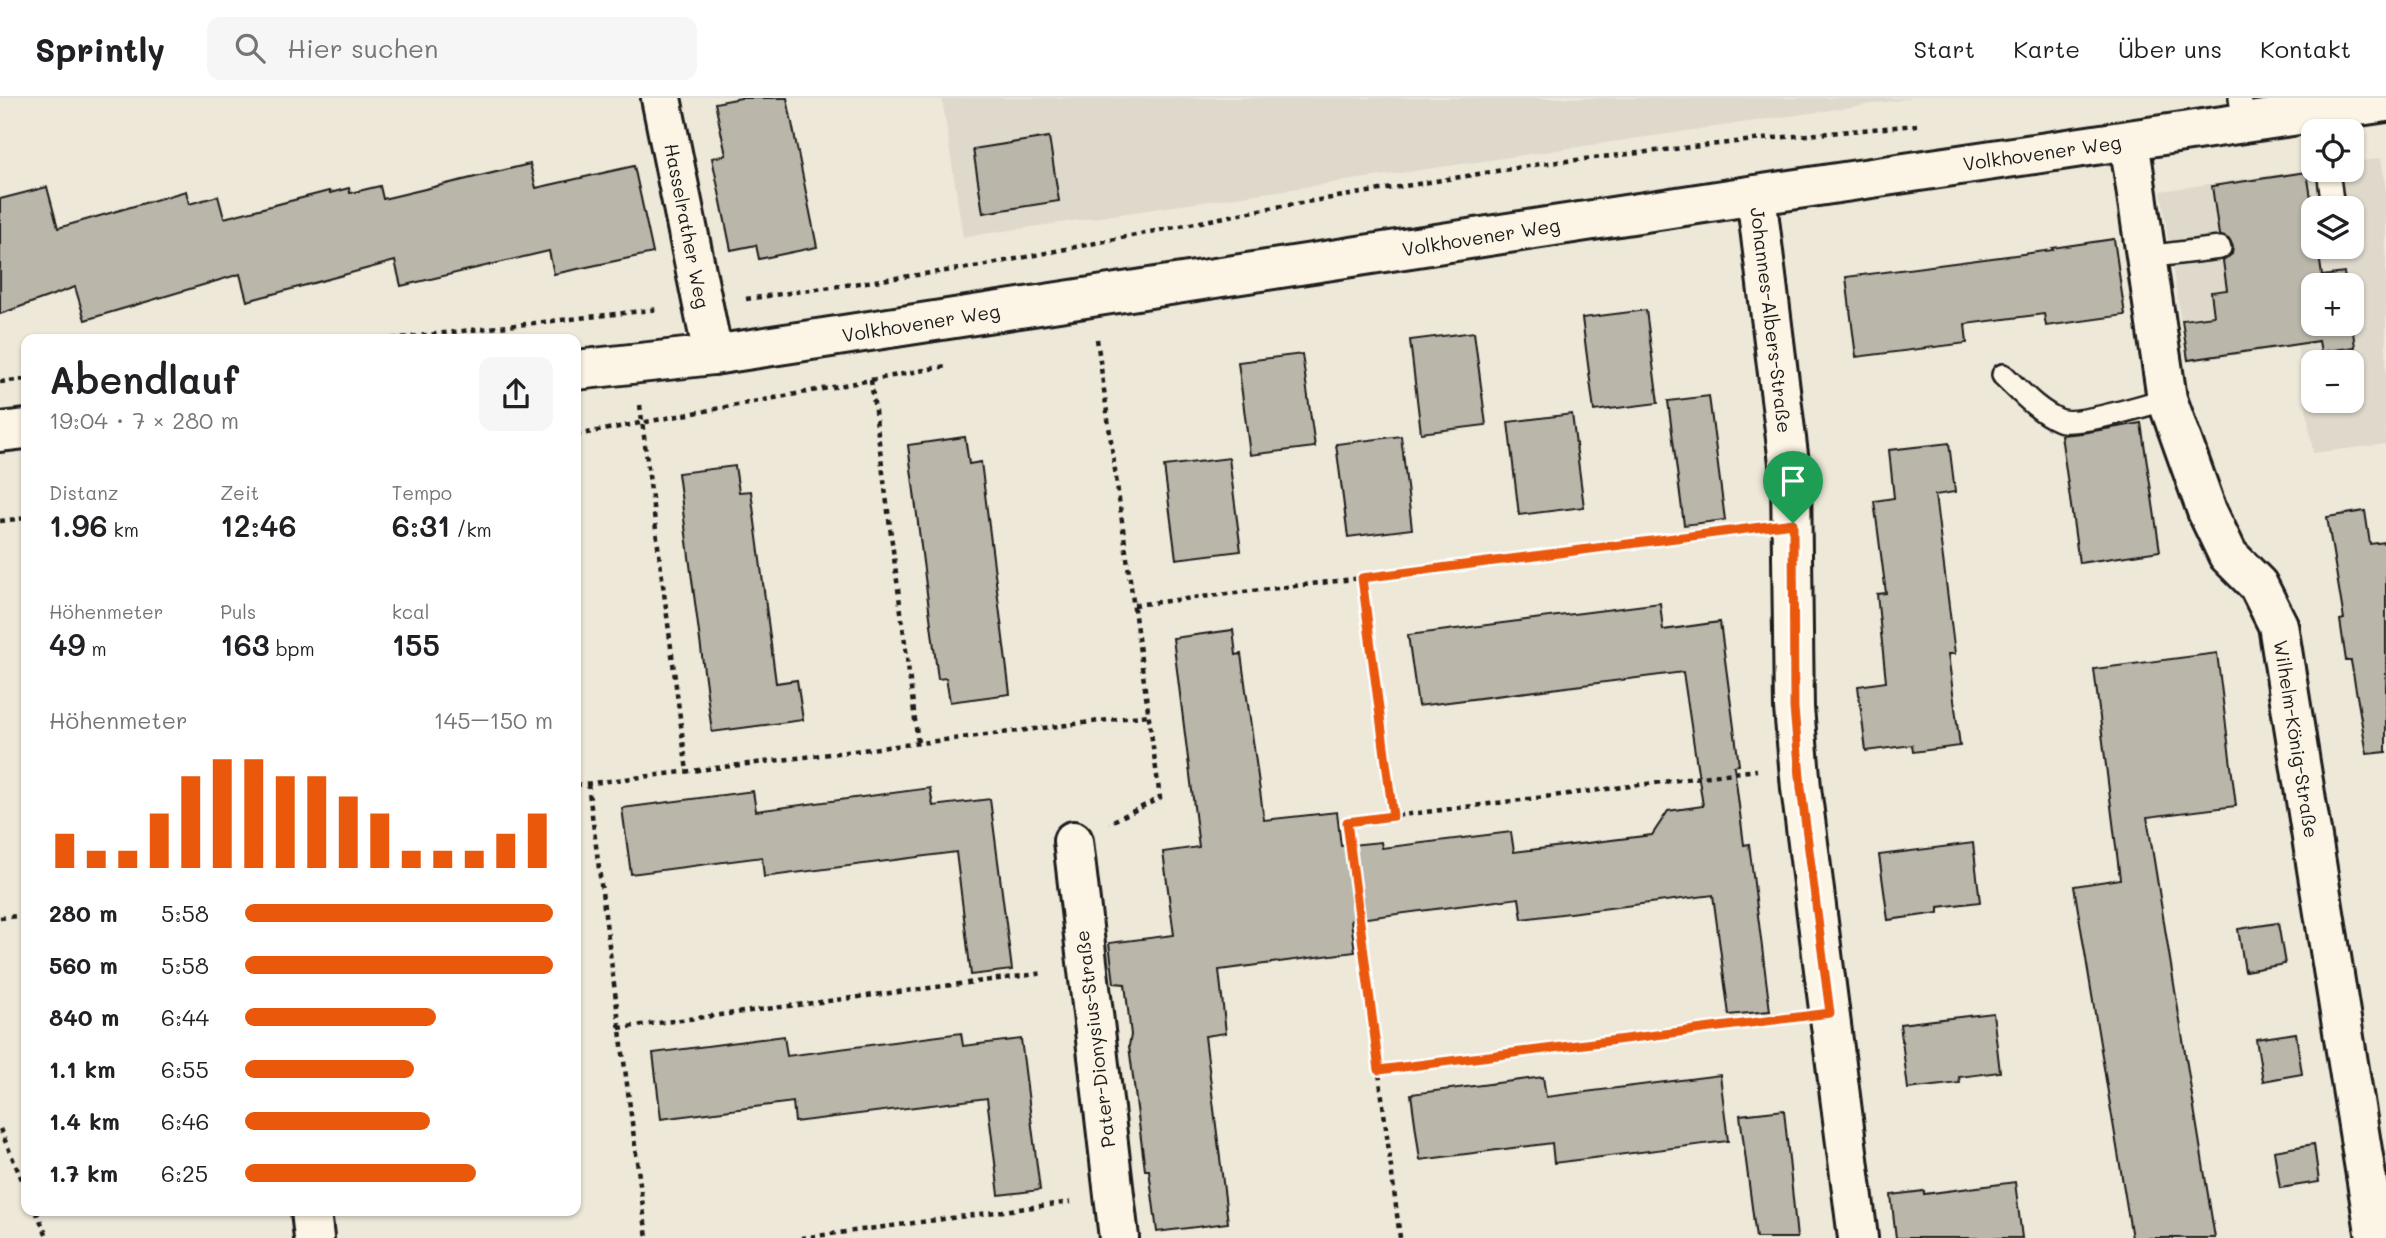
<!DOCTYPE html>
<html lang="de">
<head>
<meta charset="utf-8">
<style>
  :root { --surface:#fff; --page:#f6f6f6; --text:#202124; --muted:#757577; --line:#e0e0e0; --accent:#ea580c }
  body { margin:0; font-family:Mali,sans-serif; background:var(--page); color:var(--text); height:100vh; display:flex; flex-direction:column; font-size:26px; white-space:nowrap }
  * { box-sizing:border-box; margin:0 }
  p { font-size:23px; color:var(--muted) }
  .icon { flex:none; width:38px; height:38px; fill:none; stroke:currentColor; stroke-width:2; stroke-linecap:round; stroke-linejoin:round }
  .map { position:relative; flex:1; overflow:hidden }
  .details { position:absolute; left:21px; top:236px; width:560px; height:882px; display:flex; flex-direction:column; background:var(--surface); border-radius:14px; box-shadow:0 2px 5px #0004 }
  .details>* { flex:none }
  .tools { position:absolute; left:2301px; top:21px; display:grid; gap:14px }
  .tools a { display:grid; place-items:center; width:63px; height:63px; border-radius:14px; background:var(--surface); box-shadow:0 2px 5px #0004; font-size:35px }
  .pin { position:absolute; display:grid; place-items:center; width:60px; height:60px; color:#fff; margin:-72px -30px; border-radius:50% 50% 50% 0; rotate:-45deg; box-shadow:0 0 7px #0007 }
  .pin .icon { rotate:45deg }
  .round { display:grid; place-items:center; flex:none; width:74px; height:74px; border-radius:14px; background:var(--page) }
  .headline { display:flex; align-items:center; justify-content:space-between; height:119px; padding:0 28px }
  h1 { font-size:38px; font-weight:600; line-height:52px }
  .metrics { display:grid; grid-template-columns:repeat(3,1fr); gap:10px; height:119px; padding:7px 28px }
  .metrics div { display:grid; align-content:center }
  .metrics b { font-size:30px; font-weight:600 }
  .metrics small { font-size:19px; font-weight:400 }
  .metrics p { font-size:19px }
  .chart { height:196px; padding:14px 28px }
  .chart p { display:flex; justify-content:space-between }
  .chart svg { width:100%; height:126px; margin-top:7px; stroke:var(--accent); stroke-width:6 }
  ul { padding:0 28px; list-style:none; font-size:23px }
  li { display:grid; grid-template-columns:112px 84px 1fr; align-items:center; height:52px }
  li i { height:18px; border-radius:9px; background:var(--accent) }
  header { display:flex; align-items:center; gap:42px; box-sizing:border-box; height:98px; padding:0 35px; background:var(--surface); border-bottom:2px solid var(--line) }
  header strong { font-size:33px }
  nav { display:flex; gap:38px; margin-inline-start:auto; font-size:24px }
  .search { width:490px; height:63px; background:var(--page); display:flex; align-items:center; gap:18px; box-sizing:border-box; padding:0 24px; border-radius:14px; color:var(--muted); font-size:26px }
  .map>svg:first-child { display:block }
  .built { fill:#ded9cb; fill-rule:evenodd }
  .building { fill:#bab6aa; stroke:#1c1c1c; stroke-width:2 }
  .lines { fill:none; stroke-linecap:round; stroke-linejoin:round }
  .service-casing { stroke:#1c1c1c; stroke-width:26 }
  .minor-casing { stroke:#1c1c1c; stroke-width:44 }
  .tertiary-casing { stroke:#1c1c1c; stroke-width:44 }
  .path { stroke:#1c1c1c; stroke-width:4.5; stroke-dasharray:5 5; stroke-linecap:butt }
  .service { stroke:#fcf5e5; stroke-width:21 }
  .minor { stroke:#fcf5e5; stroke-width:38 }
  .tertiary { stroke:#fcf5e5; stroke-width:38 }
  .route-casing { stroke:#fff; stroke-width:14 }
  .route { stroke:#ea580c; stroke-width:9 }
  .labels { text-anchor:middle; stroke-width:7; stroke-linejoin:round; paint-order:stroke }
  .street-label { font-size:19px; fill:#1c1c1c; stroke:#fcf5e5 }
</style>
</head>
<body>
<header>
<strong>Sprintly</strong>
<div class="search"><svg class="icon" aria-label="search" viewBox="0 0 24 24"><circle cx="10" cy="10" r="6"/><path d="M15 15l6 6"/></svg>Hier suchen</div>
<nav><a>Start</a><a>Karte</a><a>Über uns</a><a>Kontakt</a></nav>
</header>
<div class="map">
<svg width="2386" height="1140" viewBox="0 0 2386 1140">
  <rect width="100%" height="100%" fill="#eee8d9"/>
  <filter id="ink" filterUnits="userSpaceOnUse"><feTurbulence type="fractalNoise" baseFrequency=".0143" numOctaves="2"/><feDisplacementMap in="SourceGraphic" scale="14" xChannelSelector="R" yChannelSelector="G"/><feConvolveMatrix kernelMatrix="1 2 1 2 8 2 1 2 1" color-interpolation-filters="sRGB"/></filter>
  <g filter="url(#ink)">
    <g class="built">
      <path d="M 942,0 L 1913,0 L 963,139 Z"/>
      <path d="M 2381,60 L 2386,94 L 2386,346 L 2313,355 L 2297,248 L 2187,264 L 2161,93 L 2313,71 L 2352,72 L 2352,65 ZM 2314,110 L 2352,110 L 2352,149 L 2314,149 ZM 2314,187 L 2352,187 L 2352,226 L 2314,226 ZM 2314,264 L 2352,264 L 2352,303 L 2314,303 Z"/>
    </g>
    <g class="building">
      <path d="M 741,0 L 787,0 L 817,149 L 759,161 L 756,147 L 731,152 L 712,60 L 726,57 L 715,5 Z"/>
      <path d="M 1049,39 L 1059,103 L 983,115 L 973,51 Z"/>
      <path d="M 530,66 L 536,90 L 634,68 L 653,155 L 554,176 L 549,153 L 401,188 L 395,163 L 247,203 L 240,176 L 85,222 L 75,189 L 0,216 L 0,101 L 47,89 L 58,130 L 186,93 L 189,106 L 218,98 L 224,120 L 329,93 L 330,95 L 349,90 L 350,95 L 380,88 L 383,101 Z"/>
      <path d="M 2307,74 L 2314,120 L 2314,149 L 2318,149 L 2322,178 L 2344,175 L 2346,187 L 2314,187 L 2314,226 L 2352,226 L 2355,249 L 2321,254 L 2319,243 L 2188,262 L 2182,222 L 2214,218 L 2211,194 L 2227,192 L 2223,163 L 2232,156 L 2233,149 L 2230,142 L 2219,137 L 2212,88 Z"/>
      <path d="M 2114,141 L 2125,217 L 2046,228 L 2044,216 L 1965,226 L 1967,245 L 1856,259 L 1846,179 L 2053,152 L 2052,150 Z"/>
      <path d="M 1646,212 L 1658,305 L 1594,313 L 1582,220 Z"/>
      <path d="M 1474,234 L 1486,327 L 1421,335 L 1410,242 Z"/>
      <path d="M 1302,256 L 1315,349 L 1250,357 L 1238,264 Z"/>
      <path d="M 1709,298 L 1725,422 L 1684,427 L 1668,303 Z"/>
      <path d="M 1572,316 L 1584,409 L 1519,417 L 1508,324 Z"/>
      <path d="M 2141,325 L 2160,453 L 2079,465 L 2061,337 L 2082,335 Z"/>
      <path d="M 1401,338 L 1412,431 L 1348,439 L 1336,346 Z"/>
      <path d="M 965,339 L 969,366 L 981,364 L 1010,596 L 950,604 L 946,580 L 938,581 L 908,347 Z"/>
      <path d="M 1949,345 L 1955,394 L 1935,397 L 1955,556 L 1948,556 L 1960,648 L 1913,654 L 1912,647 L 1866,653 L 1858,588 L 1886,584 L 1877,496 L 1886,495 L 1874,403 L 1894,400 L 1889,352 Z"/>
      <path d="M 1229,360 L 1241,453 L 1176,461 L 1164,368 Z"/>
      <path d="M 735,368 L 739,394 L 751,393 L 776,585 L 797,582 L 803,622 L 712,634 L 678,375 Z"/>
      <path d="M 2365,413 L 2370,446 L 2386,444 L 2386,654 L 2367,656 L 2351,563 L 2346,563 L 2340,522 L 2344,521 L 2327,419 Z"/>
      <path d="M 1660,505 L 1663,532 L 1720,524 L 1739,667 L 1734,668 L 1744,747 L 1749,746 L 1770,913 L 1729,917 L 1713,797 L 1522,821 L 1519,800 L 1351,822 L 1355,854 L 1219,872 L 1226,935 L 1205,938 L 1228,1125 L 1157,1134 L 1149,1072 L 1145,1072 L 1129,948 L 1131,937 L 1125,886 L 1114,885 L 1109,845 L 1174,837 L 1163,754 L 1199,749 L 1173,540 L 1233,532 L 1236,557 L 1241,556 L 1264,722 L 1337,714 L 1341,748 L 1381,744 L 1382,750 L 1511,734 L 1514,754 L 1652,737 L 1668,713 L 1703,708 L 1683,574 L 1418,608 L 1408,537 Z"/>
      <path d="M 2217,555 L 2236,708 L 2147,719 L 2215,1140 L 2132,1140 L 2074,788 L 2120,781 L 2094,571 Z"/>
      <path d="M 930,690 L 933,708 L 990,701 L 1012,872 L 971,877 L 956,754 L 764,779 L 762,759 L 631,776 L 622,710 L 753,693 L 756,713 Z"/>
      <path d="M 1973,745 L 1980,804 L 1939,809 L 1939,815 L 1888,822 L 1879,757 Z"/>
      <path d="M 2278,825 L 2285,866 L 2245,873 L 2238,831 Z"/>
      <path d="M 1993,915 L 2000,974 L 1959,979 L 1960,985 L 1908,991 L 1900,926 Z"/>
      <path d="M 961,935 L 963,948 L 1021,941 L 1040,1092 L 999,1097 L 987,1000 L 795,1024 L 793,1004 L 661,1021 L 653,955 L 784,938 L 787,958 Z"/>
      <path d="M 2296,935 L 2302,976 L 2263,983 L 2256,941 Z"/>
      <path d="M 1720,977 L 1728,1043 L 1554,1065 L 1552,1045 L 1420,1062 L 1411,996 L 1543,979 L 1546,999 Z"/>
      <path d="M 1784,1012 L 1797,1140 L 1756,1140 L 1740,1017 Z"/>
      <path d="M 2314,1046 L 2319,1084 L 2280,1090 L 2274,1053 Z"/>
      <path d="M 2015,1084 L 2022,1140 L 1896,1140 L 1891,1097 L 1924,1093 L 1924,1096 Z"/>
    </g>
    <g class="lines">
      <defs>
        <g id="service">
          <path d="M 2240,0 L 2244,25"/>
          <path d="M 2328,72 L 2333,110"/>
          <path d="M 2146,159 L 2220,150"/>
          <path d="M 2003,277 C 2020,293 2037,313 2059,322 C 2076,329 2146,307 2167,301"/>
        </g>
        <g id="minor">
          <path d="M 661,0 L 713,257"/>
          <path d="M 2129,42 L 2167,301 L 2207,413 L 2228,457 L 2258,487 L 2278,527 L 2376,1140"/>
          <path d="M 1756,97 L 1791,381 L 1794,610 L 1801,690 L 1858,1140"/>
          <path d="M 1073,743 L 1119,1140"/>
          <path d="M 311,1113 L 314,1140"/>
        </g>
        <g id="tertiary">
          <path d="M 576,272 L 713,257 L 1756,97 L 2386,4"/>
          <path d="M 0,334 L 26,331"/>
        </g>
      </defs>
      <use href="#service" class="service-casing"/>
      <use href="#minor" class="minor-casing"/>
      <use href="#tertiary" class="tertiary-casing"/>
      <g class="path">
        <path d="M 746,201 L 981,168 L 1270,110 L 1540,66 L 1763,41 L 1917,27"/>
        <path d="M 1097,241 L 1160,700 L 1109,725"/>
        <path d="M 382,242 L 660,211"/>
        <path d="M 871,282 L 918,645"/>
        <path d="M 0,284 L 26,281"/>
        <path d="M 640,307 L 687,674"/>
        <path d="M 576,337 L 946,268"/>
        <path d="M 0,423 L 26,420"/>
        <path d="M 1134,507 L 1362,480"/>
        <path d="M 588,686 L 647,1140"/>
        <path d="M 576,687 L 1149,617"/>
        <path d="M 1393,718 L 1362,480 L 1748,431"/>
        <path d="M 0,820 L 26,817"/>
        <path d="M 619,930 L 1045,875"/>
        <path d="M 1379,972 L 1787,920"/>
        <path d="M 0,1031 L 26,1091"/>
        <path d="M 36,1113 L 48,1140"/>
        <path d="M 801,1140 L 1071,1104"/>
        <path d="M 1400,1140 L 1347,724 L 1757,672"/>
      </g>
      <use href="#service" class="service"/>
      <use href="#minor" class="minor"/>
      <use href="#tertiary" class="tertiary"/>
    </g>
  </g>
  <g class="lines" filter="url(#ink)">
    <defs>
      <path id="route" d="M 1793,425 L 1794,610 L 1801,690 L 1830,915 L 1379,972 L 1347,724 L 1393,718 L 1362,480 Z"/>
    </defs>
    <use href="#route" class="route-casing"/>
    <use href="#route" class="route"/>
  </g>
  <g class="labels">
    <g class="street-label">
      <text transform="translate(2042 55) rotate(-8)" y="7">Volkhovener Weg</text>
      <text transform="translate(687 128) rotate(79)" y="7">Hasselrather Weg</text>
      <text transform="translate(1481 139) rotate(-9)" y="7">Volkhovener Weg</text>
      <text transform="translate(1771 222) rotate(83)" y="7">Johannes-Albers-Straße</text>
      <text transform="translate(921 225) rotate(-9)" y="7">Volkhovener Weg</text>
      <text transform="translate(2296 641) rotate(81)" y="7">Wilhelm-König-Straße</text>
      <text transform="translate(1095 941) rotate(-97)" y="7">Pater-Dionysius-Straße</text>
    </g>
  </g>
</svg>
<div class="tools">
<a><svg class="icon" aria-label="locate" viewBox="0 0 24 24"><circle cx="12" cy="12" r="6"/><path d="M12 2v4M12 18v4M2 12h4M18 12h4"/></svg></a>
<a><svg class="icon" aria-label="layers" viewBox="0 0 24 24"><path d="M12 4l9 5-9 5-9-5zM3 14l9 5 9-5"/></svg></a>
<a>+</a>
<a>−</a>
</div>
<div class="pin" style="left:1793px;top:425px;background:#1e9e55"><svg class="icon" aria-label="arrive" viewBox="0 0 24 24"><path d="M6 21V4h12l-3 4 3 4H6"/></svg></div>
<section class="details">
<div class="headline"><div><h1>Abendlauf</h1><p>19:04 · 7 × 280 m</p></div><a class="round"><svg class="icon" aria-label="share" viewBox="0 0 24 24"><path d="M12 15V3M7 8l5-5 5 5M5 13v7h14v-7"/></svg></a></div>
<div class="metrics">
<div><p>Distanz</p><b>1.96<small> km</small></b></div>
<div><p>Zeit</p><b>12:46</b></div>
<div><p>Tempo</p><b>6:31<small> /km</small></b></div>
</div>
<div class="metrics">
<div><p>Höhenmeter</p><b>49<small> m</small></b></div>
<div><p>Puls</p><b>163<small> bpm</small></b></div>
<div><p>kcal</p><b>155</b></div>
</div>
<div class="chart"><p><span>Höhenmeter</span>145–150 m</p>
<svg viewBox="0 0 160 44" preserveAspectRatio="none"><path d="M5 44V32M15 44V38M25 44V38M35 44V25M45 44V12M55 44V6M65 44V6M75 44V12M85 44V12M95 44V19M105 44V25M115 44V38M125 44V38M135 44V38M145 44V32M155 44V25"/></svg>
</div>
<ul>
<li><b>280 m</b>5:58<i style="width:100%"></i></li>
<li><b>560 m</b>5:58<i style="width:100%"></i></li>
<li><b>840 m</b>6:44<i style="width:62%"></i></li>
<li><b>1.1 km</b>6:55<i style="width:55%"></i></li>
<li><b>1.4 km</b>6:46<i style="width:60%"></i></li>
<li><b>1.7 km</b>6:25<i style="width:75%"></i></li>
</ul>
</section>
</div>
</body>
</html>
